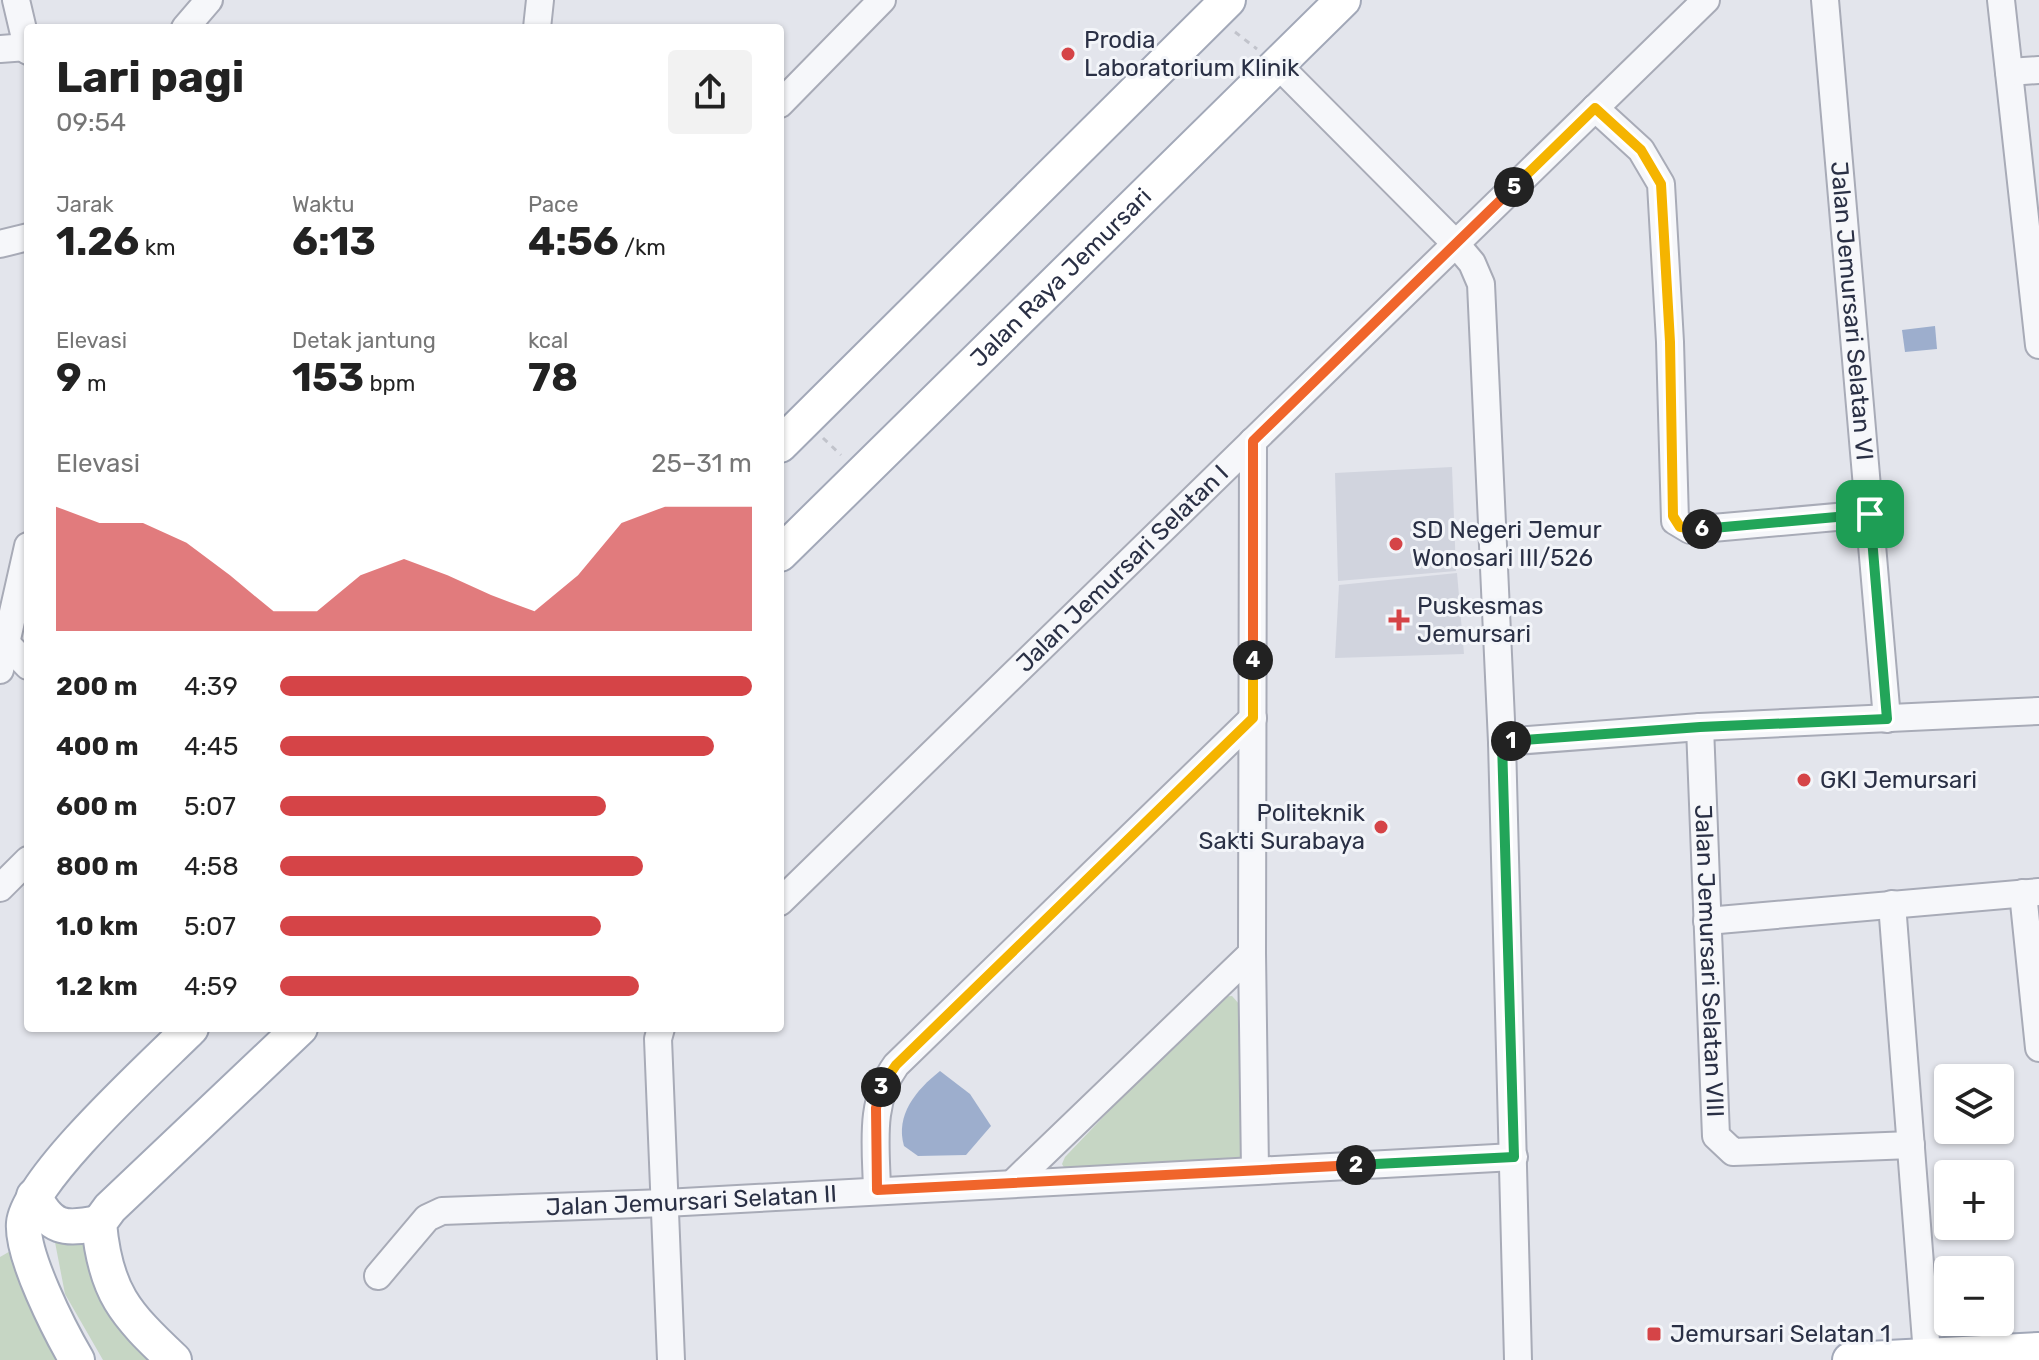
<!DOCTYPE html>
<html lang="id">
<head>
<meta charset="utf-8">
<style>
  :root { --surface:#fff; --page:#f2f2f2; --text:#222; --muted:#767676; --accent:#d54447 }
  body { margin:0; font-family:Rubik,sans-serif; background:var(--page); color:var(--text); height:100vh; display:flex; flex-direction:column; font-size:30px; white-space:nowrap }
  * { box-sizing:border-box; margin:0 }
  p { font-size:26px; color:var(--muted) }
  .icon { flex:none; width:44px; height:44px; fill:none; stroke:currentColor; stroke-width:2; stroke-linecap:round; stroke-linejoin:round }
  .map { position:relative; flex:1; overflow:hidden }
  .side { position:absolute; left:24px; top:24px; width:760px; height:1008px; display:flex; flex-direction:column; background:var(--surface); border-radius:8px; box-shadow:0 2px 6px #0004 }
  .side>* { flex:none }
  .tools { position:absolute; left:1934px; top:1064px; display:grid; gap:16px }
  .tools a { display:grid; place-items:center; width:80px; height:80px; border-radius:8px; background:var(--surface); box-shadow:0 2px 6px #0004; font-size:40px }
  .pin { position:absolute; display:grid; place-items:center; width:68px; height:68px; color:#fff; margin:-34px; border-radius:16px; box-shadow:0 4px 12px #0006 }
  .km { position:absolute; width:40px; height:40px; margin:-20px; border-radius:50%; background:#222; color:#fff; font-size:22px; line-height:40px; text-align:center }
  .round { display:grid; place-items:center; flex:none; width:84px; height:84px; border-radius:8px; background:var(--page) }
  .summary { display:flex; align-items:center; justify-content:space-between; height:136px; padding:0 32px }
  h1 { font-size:44px; font-weight:700; line-height:60px }
  .figures { display:grid; grid-template-columns:repeat(3,1fr); gap:12px; height:136px; padding:8px 32px }
  .figures div { display:grid; align-content:center }
  .figures b { font-size:40px; font-weight:700 }
  .figures small { font-size:22px; font-weight:400 }
  .figures p { font-size:22px }
  .chart { height:224px; padding:16px 32px }
  .chart p { display:flex; justify-content:space-between }
  .chart svg { width:100%; height:144px; margin-top:8px; fill:var(--accent); opacity:.7 }
  ul { padding:0 32px; list-style:none; font-size:26px }
  li { display:grid; grid-template-columns:128px 96px 1fr; align-items:center; height:60px }
  li i { height:20px; border-radius:10px; background:var(--accent) }
  .map>svg:first-child { display:block }
  .built { fill:#d1d4de }
  .green { fill:#c6d6c4 }
  .water { fill:#9daecd }
  .lines { fill:none; stroke-linecap:round; stroke-linejoin:round }
  .minor-casing { stroke:#a8abb7; stroke-width:30 }
  .major-casing { stroke:#a2a8b8; stroke-width:38 }
  .path { stroke:#c1c3cb; stroke-width:3; stroke-dasharray:6 6; stroke-linecap:butt }
  .minor { stroke:#f6f7fa; stroke-width:26 }
  .major { stroke:#fff; stroke-width:34 }
  .split-1-casing { stroke:#fff; stroke-width:16 }
  .split-2-casing { stroke:#fff; stroke-width:16 }
  .split-3-casing { stroke:#fff; stroke-width:16 }
  .split-4-casing { stroke:#fff; stroke-width:16 }
  .split-5-casing { stroke:#fff; stroke-width:16 }
  .split-6-casing { stroke:#fff; stroke-width:16 }
  .split-7-casing { stroke:#fff; stroke-width:16 }
  .split-1 { stroke:#22a559; stroke-width:10 }
  .split-2 { stroke:#22a559; stroke-width:10 }
  .split-3 { stroke:#f0652b; stroke-width:10 }
  .split-4 { stroke:#f5b400; stroke-width:10 }
  .split-5 { stroke:#f0652b; stroke-width:10 }
  .split-6 { stroke:#f5b400; stroke-width:10 }
  .split-7 { stroke:#22a559; stroke-width:10 }
  .poi-dot { fill:#d54447; stroke:#f3f5f9; stroke-width:3 }
  .labels { text-anchor:middle; stroke-width:6; stroke-linejoin:round; paint-order:stroke }
  .poi-label { font-size:24px; fill:#2a3045; stroke:#f3f5f9; text-anchor:start }
  .street-label { font-size:24px; fill:#2a3045; stroke:#f3f5f9 }
</style>
</head>
<body>
<div class="map">
<svg width="2039" height="1360" viewBox="0 0 2039 1360">
  <rect width="100%" height="100%" fill="#e3e5ec"/>
  <g class="built">
    <path d="M 1452,467 L 1456,571 L 1338,581 L 1335,473 Z"/>
    <path d="M 1457,573 L 1464,654 L 1335,658 L 1339,585 Z"/>
  </g>
  <g class="green">
    <path d="M 1232,996 L 1240,1005 L 1242,1157 L 1065,1169 L 1062,1164 L 1065,1157 L 1218,997 Z"/>
    <path d="M 54,1237 L 82,1238 L 95,1280 L 170,1360 L 103,1360 L 65,1294 Z"/>
    <path d="M 14,1249 L 69,1360 L 0,1360 L 0,1257 Z"/>
  </g>
  <g class="water">
    <path d="M 1935,326 L 1937,349 L 1905,352 L 1902,330 Z"/>
    <path d="M 940,1071 L 970,1094 L 991,1126 L 966,1155 L 918,1156 L 904,1146 C 895,1115 916,1090 940,1071 Z"/>
  </g>
  <g class="lines">
    <defs>
      <g id="minor">
        <path d="M 16,0 L 28,51"/>
        <path id="s1" d="M 1825,0 L 1887,719"/>
        <path d="M 2001,0 L 2039,345"/>
        <path d="M 185,28 L 209,0"/>
        <path d="M 537,28 L 540,0"/>
        <path d="M 0,49 L 27,47"/>
        <path d="M 1276,63 L 1456,244 L 1472,263 L 1481,284 L 1502,742 L 1518,1360"/>
        <path d="M 2009,72 L 2039,70"/>
        <path d="M 780,104 L 882,0"/>
        <path d="M 1595,108 L 1641,150 L 1661,184 L 1670,342 L 1675,521 L 1690,530 L 1870,514"/>
        <path d="M 0,244 L 28,237"/>
        <path d="M 1253,441 L 1252,953 L 1255,1170"/>
        <path d="M 7,644 L 28,666"/>
        <path d="M 0,670 L 28,546"/>
        <path id="s2" d="M 1700,727 L 1716,1136 L 1733,1152 L 1911,1145"/>
        <path d="M 1502,742 L 1700,727 L 2039,711"/>
        <path d="M 0,888 L 28,860"/>
        <path d="M 2023,893 L 2039,1048"/>
        <path id="s3" d="M 780,902 L 1706,0"/>
        <path d="M 1892,904 L 1927,1354"/>
        <path d="M 1707,921 L 2039,892"/>
        <path d="M 661,1028 L 658,1039 L 671,1360"/>
        <path d="M 1014,1182 L 1252,953"/>
        <path d="M 877,1190 C 876,1145 869,1102 896,1065 L 1253,718"/>
        <path id="s4" d="M 378,1276 L 427,1218 L 442,1211 L 665,1203 L 1514,1157"/>
      </g>
      <g id="major">
        <path d="M 780,445 L 1228,0"/>
        <path id="s5" d="M 780,554 L 1343,0"/>
        <path d="M 34,1196 C 51,1229 64,1230 99,1223"/>
        <path d="M 77,1360 C 60,1331 21,1255 24,1223 C 28,1179 156,1063 191,1028"/>
        <path d="M 174,1360 C 125,1314 105,1292 99,1223 L 110,1208 L 300,1028"/>
        <path d="M 1850,1360 L 2039,1350"/>
      </g>
    </defs>
    <use href="#minor" class="minor-casing"/>
    <use href="#major" class="major-casing"/>
    <g class="path">
      <path d="M 1235,32 L 1257,49"/>
      <path d="M 823,438 L 841,455"/>
    </g>
    <use href="#minor" class="minor"/>
    <use href="#major" class="major"/>
  </g>
  <g class="lines">
    <defs>
      <path id="split-1" d="M 1511,741 L 1700,727 L 1887,719 L 1870,514"/>
      <path id="split-2" d="M 1356,1165 L 1514,1157 L 1502,742 L 1511,741"/>
      <path id="split-3" d="M 881,1087 L 876,1108 L 877,1190 L 1356,1165"/>
      <path id="split-4" d="M 881,1087 L 896,1065 L 1253,718 L 1253,660"/>
      <path id="split-5" d="M 1253,660 L 1253,441 L 1514,187"/>
      <path id="split-6" d="M 1514,187 L 1595,108 L 1641,150 L 1661,184 L 1670,342 L 1673,516 L 1680,527 L 1702,529"/>
      <path id="split-7" d="M 1702,529 L 1870,514"/>
    </defs>
    <use href="#split-1" class="split-1-casing"/>
    <use href="#split-2" class="split-2-casing"/>
    <use href="#split-3" class="split-3-casing"/>
    <use href="#split-4" class="split-4-casing"/>
    <use href="#split-5" class="split-5-casing"/>
    <use href="#split-6" class="split-6-casing"/>
    <use href="#split-7" class="split-7-casing"/>
    <use href="#split-1" class="split-1"/>
    <use href="#split-2" class="split-2"/>
    <use href="#split-3" class="split-3"/>
    <use href="#split-4" class="split-4"/>
    <use href="#split-5" class="split-5"/>
    <use href="#split-6" class="split-6"/>
    <use href="#split-7" class="split-7"/>
  </g>
  <g class="poi-dot">
    <circle cx="1068" cy="54" r="8"/>
    <circle cx="1396" cy="544" r="8"/>
    <path d="M1395 608h8v8h8v8h-8v8h-8v-8h-8v-8h8z"/>
    <circle cx="1804" cy="780" r="8"/>
    <circle cx="1381" cy="827" r="8"/>
    <rect x="1646" y="1326" width="16" height="16" rx="4"/>
  </g>
  <g class="labels">
    <g class="poi-label">
      <text x="1084" y="48">Prodia<tspan x="1084" dy="28">Laboratorium Klinik</tspan></text>
      <text x="1412" y="538">SD Negeri Jemur<tspan x="1412" dy="28">Wonosari III/526</tspan></text>
      <text x="1417" y="614">Puskesmas<tspan x="1417" dy="28">Jemursari</tspan></text>
      <text x="1820" y="788">GKI Jemursari</text>
      <text x="1365" y="821" text-anchor="end">Politeknik<tspan x="1365" dy="28">Sakti Surabaya</tspan></text>
      <text x="1670" y="1342">Jemursari Selatan 1</text>
    </g>
    <g class="street-label">
      <text dy="8" stroke="none"><textPath href="#s5" startOffset="394">Jalan Raya Jemursari</textPath></text>
      <text dy="8" stroke="none"><textPath href="#s1" startOffset="312">Jalan Jemursari Selatan VI</textPath></text>
      <text dy="8" stroke="none"><textPath href="#s3" startOffset="478">Jalan Jemursari Selatan I</textPath></text>
      <text dy="8" stroke="none"><textPath href="#s2" startOffset="234">Jalan Jemursari Selatan VIII</textPath></text>
      <text dy="8" stroke="none"><textPath href="#s4" startOffset="342">Jalan Jemursari Selatan II</textPath></text>
    </g>
  </g>
</svg>
<div class="tools">
<a><svg class="icon" aria-label="layers" viewBox="0 0 24 24"><path d="M12 4l9 5-9 5-9-5zM3 14l9 5 9-5"/></svg></a>
<a>+</a>
<a>−</a>
</div>
<div class="pin" style="left:1870px;top:514px;background:#1e9e55"><svg class="icon" aria-label="arrive" viewBox="0 0 24 24"><path d="M6 21V4h12l-3 4 3 4H6"/></svg></div>
<b class="km" style="left:1511px;top:741px">1</b>
<b class="km" style="left:1356px;top:1165px">2</b>
<b class="km" style="left:881px;top:1087px">3</b>
<b class="km" style="left:1253px;top:660px">4</b>
<b class="km" style="left:1514px;top:187px">5</b>
<b class="km" style="left:1702px;top:529px">6</b>
<section class="side">
<div class="summary"><div><h1>Lari pagi</h1><p>09:54</p></div><a class="round"><svg class="icon" aria-label="share" viewBox="0 0 24 24"><path d="M12 15V3M7 8l5-5 5 5M5 13v7h14v-7"/></svg></a></div>
<div class="figures">
<div><p>Jarak</p><b>1.26<small> km</small></b></div>
<div><p>Waktu</p><b>6:13</b></div>
<div><p>Pace</p><b>4:56<small> /km</small></b></div>
</div>
<div class="figures">
<div><p>Elevasi</p><b>9<small> m</small></b></div>
<div><p>Detak jantung</p><b>153<small> bpm</small></b></div>
<div><p>kcal</p><b>78</b></div>
</div>
<div class="chart"><p><span>Elevasi</span>25–31 m</p>
<svg viewBox="0 0 160 44" preserveAspectRatio="none"><path d="M0 44V6L10 11L20 11L30 17L40 27L50 38L60 38L70 27L80 22L90 27L100 33L110 38L120 27L130 11L140 6L150 6L160 6V44z"/></svg>
</div>
<ul>
<li><b>200 m</b>4:39<i style="width:100%"></i></li>
<li><b>400 m</b>4:45<i style="width:92%"></i></li>
<li><b>600 m</b>5:07<i style="width:69%"></i></li>
<li><b>800 m</b>4:58<i style="width:77%"></i></li>
<li><b>1.0 km</b>5:07<i style="width:68%"></i></li>
<li><b>1.2 km</b>4:59<i style="width:76%"></i></li>
</ul>
</section>
</div>
</body>
</html>
